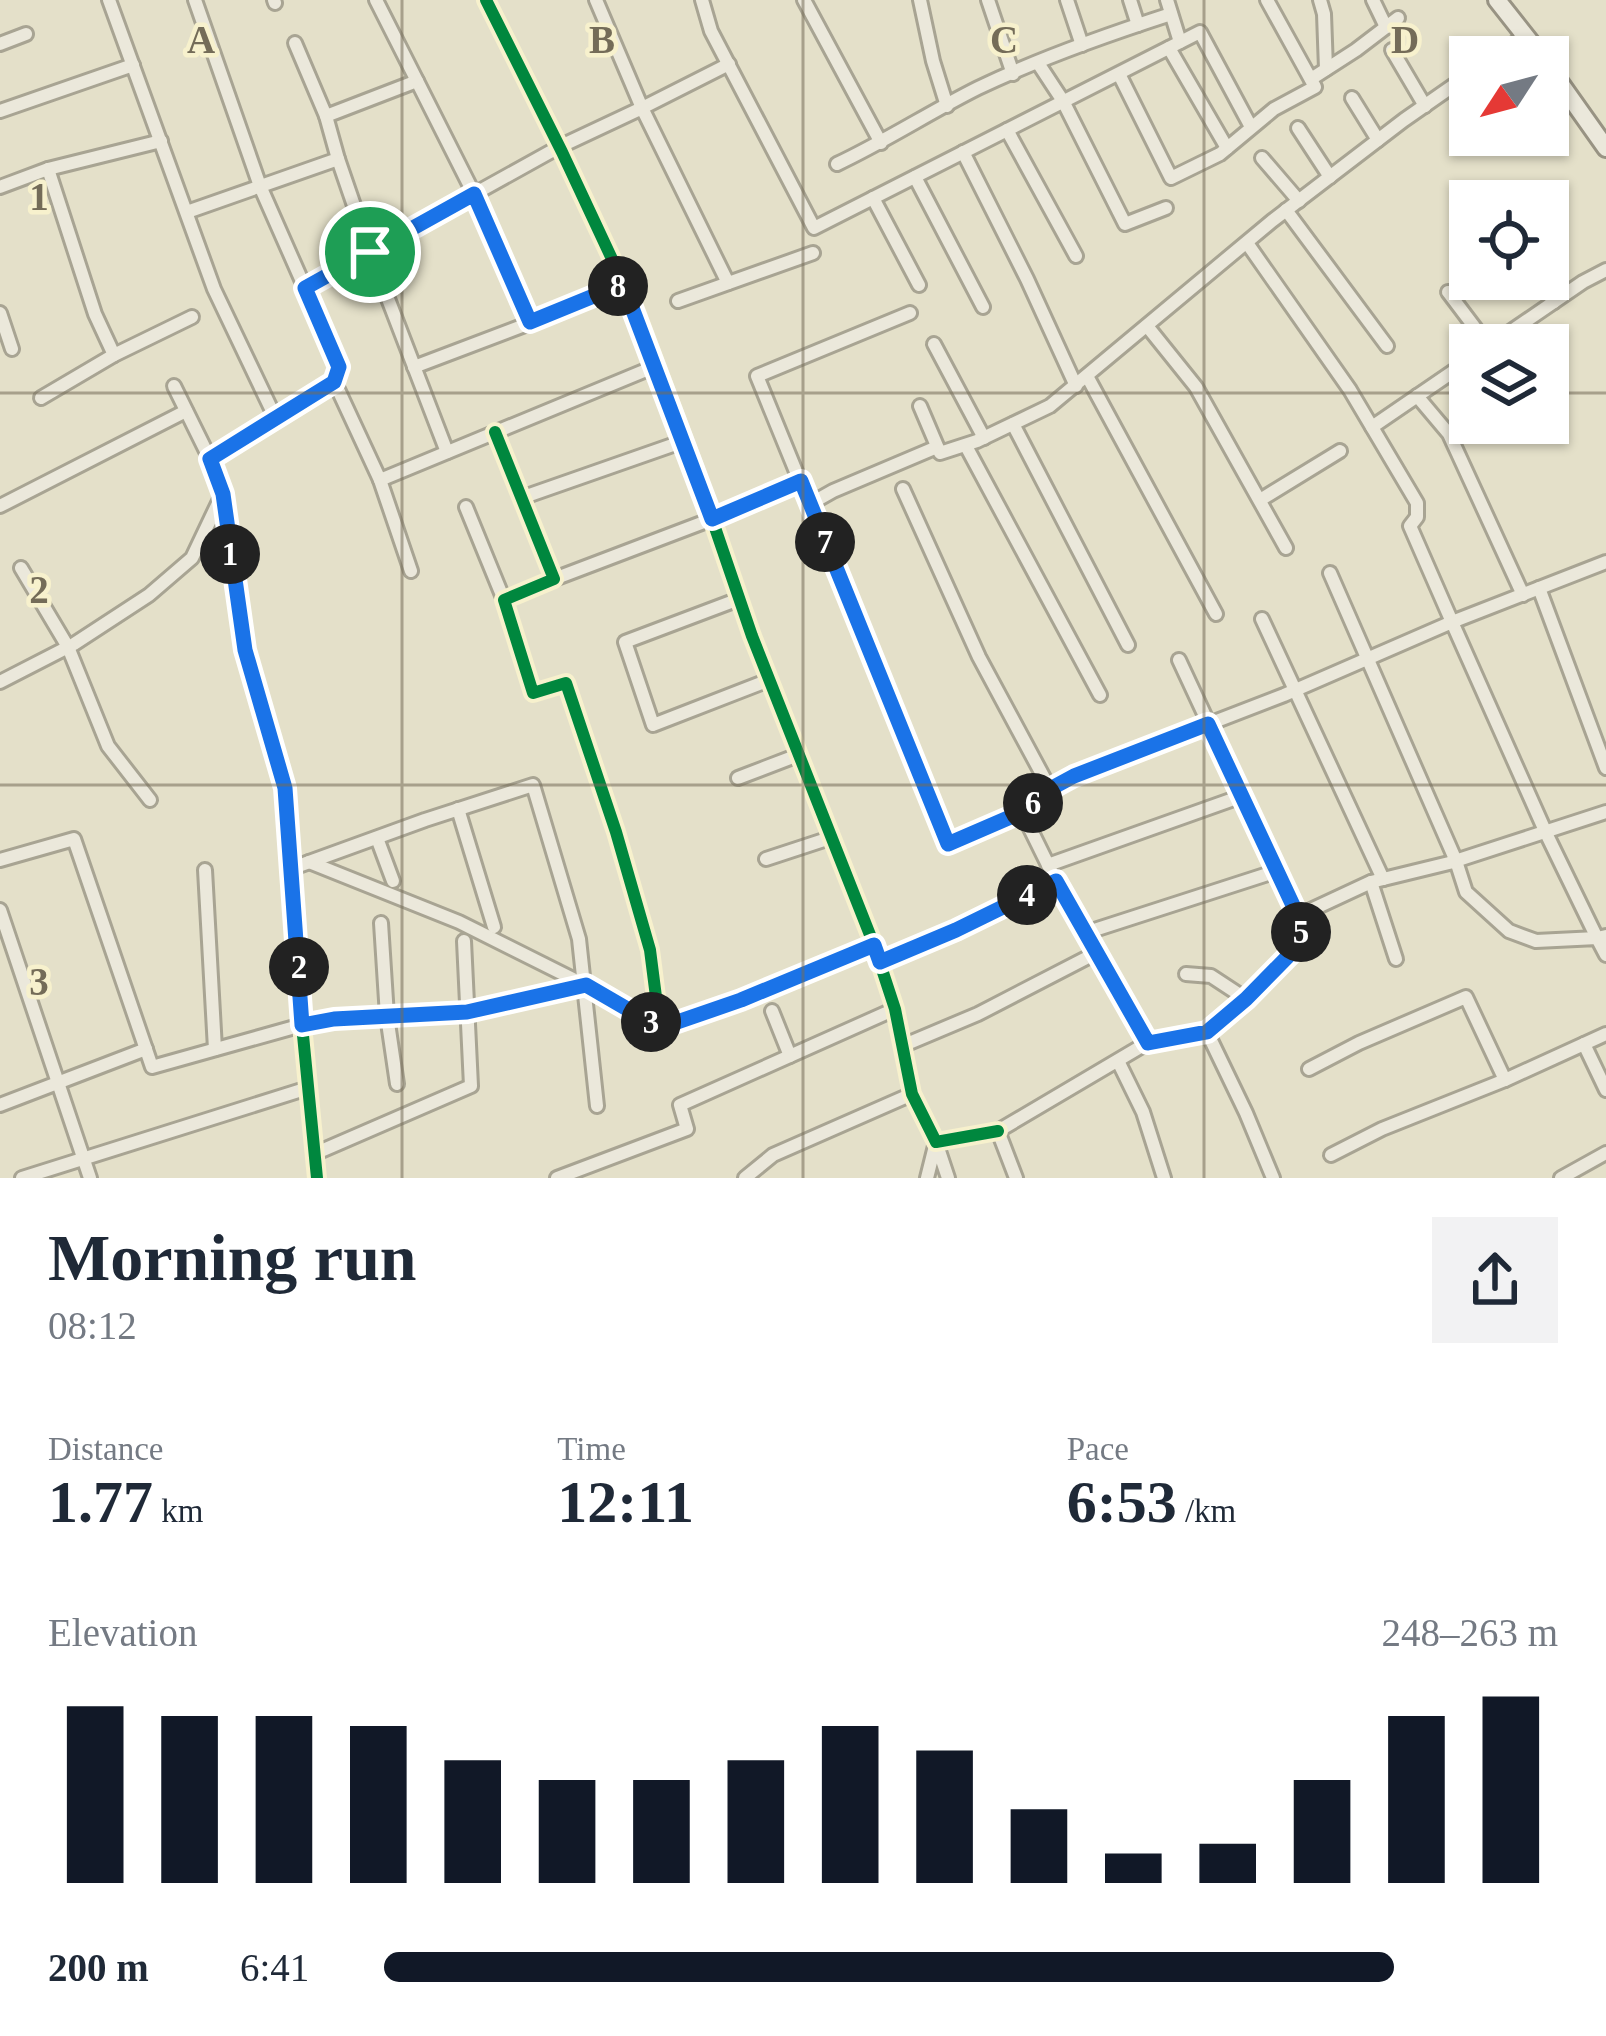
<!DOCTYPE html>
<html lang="en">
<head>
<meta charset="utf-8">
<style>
  :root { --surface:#fff; --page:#f2f2f3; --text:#1f2937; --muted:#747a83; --accent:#111827 }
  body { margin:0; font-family:Georgia,serif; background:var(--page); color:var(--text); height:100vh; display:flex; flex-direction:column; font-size:45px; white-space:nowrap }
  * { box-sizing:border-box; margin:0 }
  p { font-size:39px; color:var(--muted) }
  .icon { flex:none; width:66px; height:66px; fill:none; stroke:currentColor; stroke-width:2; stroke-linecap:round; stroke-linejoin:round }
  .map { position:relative; height:1178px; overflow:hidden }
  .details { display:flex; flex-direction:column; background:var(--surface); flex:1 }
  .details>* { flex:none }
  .needle { width:78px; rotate:234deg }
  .tools { position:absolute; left:1449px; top:36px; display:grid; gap:24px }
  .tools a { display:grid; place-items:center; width:120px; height:120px; border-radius:0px; background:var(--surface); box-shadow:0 3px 9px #0004; font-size:60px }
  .pin { position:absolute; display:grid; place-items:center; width:102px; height:102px; color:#fff; margin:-51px; border:6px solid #fff; border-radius:50%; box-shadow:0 3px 12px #0007 }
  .km { position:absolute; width:60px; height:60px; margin:-30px; border-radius:50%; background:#222; color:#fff; font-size:33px; line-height:60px; text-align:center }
  .round { display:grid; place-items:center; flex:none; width:126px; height:126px; border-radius:0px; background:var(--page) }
  .summary { display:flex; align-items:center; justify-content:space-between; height:204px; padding:0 48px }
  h1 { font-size:66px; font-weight:700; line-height:90px }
  .metrics { display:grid; grid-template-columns:repeat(3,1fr); gap:18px; height:204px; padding:12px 48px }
  .metrics div { display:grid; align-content:center }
  .metrics b { font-size:60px; font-weight:700 }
  .metrics small { font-size:33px; font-weight:400 }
  .metrics p { font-size:33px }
  .chart { height:336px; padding:24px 48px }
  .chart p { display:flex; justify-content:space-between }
  .chart svg { width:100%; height:216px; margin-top:12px; stroke:var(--accent); stroke-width:6 }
  ul { padding:0 48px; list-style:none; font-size:39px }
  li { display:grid; grid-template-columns:192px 144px 1fr; align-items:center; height:90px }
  li i { height:30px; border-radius:15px; background:var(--accent) }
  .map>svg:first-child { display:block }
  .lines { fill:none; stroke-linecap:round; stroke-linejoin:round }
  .street-casing { stroke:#a8a493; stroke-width:18 }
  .secondary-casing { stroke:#989383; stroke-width:22 }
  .street { stroke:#ebe8db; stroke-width:12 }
  .secondary { stroke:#ebe8db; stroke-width:16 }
  .cycleway-casing { stroke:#f7f1cd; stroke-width:20 }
  .cycleway { stroke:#00873e; stroke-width:12 }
  .route-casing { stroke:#fff; stroke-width:24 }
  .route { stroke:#1a73e8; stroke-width:15 }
  .grid { fill:none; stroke:#746c58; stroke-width:3; stroke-opacity:0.55 }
  .grid-label { font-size:39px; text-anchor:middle; font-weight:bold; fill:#746c58; stroke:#f7f1cd; stroke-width:9; stroke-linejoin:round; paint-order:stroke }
</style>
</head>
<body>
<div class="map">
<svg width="1606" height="1178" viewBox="0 0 1606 1178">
  <rect width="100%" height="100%" fill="#e4e0c9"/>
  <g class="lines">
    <defs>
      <g id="street">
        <path d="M 109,0 L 214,289 L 275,417 L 335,383 L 380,480 L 656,366"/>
        <path d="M 195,0 L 260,186 L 305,288"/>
        <path d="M 274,0 L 275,3"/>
        <path d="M 376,0 L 417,81"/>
        <path d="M 486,0 L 562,152 L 633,304 L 695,469 L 752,636 L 874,945 L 895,1009 L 912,1094 L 936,1142 L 998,1131"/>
        <path d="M 596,0 L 642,108 L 729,64"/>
        <path d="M 702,0 L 711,31 L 814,228 L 1200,32 L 1251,127"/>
        <path d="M 804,0 L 881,143"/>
        <path d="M 920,0 L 933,61 L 947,106"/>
        <path d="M 988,0 L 1013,74"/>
        <path d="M 1067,0 L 1082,45"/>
        <path d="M 1130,0 L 1138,25"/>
        <path d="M 1167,0 L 1180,42"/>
        <path d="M 1320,0 L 1324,14 L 1326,69"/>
        <path d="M 1373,0 L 1386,27"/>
        <path d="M 295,43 L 326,116"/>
        <path d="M 0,44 L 26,34"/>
        <path d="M 1169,48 L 1227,148"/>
        <path d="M 1392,50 L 1425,106"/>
        <path d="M 1495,57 L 1526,35"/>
        <path d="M 1038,63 L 1063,101 L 1125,224 L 1166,208"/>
        <path d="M 1119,74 L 1171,178 L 1220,154 L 1274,109 L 1315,87 L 1267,0"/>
        <path d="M 1311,79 L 1356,50 L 1398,18"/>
        <path d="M 1352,98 L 1378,140"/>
        <path d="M 0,111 L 133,65"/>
        <path d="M 1298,128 L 1330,177"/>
        <path d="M 1007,130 L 1076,256"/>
        <path d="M 963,152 L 1027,279 L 1076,386"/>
        <path d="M 1262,158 L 1299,201"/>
        <path d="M 338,159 L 370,252 L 447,452"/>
        <path d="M 837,164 C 886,141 930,112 978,88 C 1040,58 1106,35 1171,14"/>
        <path d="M 48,169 L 95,314 L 114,355"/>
        <path d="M 915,177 L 983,307"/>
        <path d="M 0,187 L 48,169 L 161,141"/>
        <path d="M 873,198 L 919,285"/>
        <path d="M 1286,210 L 1387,346"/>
        <path d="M 187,212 L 338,159 L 326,116 L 417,81 L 474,194 L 530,323 L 623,284"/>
        <path d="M 1247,243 L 1350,390 L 1417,503 L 1417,517 L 1410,526 L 1452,622 L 1606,562"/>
        <path d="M 1538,279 L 1554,302"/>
        <path d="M 1448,292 L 1488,345"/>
        <path d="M 678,301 L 813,253"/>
        <path d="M 0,313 L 12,349"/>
        <path d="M 910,313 L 757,376 L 948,844 L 1022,812"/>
        <path d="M 1147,326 L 1196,387 L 1286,548"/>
        <path d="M 934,344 L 984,438"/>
        <path d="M 1491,345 L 1583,282 L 1606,270"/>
        <path d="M 414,367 L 530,323"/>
        <path d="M 1087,376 L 1216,614"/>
        <path d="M 335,383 L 339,367 L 305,288 L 559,147 L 642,108 L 728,283"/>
        <path d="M 174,386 L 210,459"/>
        <path d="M 1417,396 L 1449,434 L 1523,595"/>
        <path d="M 41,398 L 114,355 L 192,317"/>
        <path d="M 920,406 L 940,453 L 977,441 L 1050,406 L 1272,221 L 1404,120 L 1470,74"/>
        <path d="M 1013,424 L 1128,645"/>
        <path d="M 1372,427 L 1470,360"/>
        <path d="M 966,446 L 1100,695"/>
        <path d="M 380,480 L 411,571"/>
        <path d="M 903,489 L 979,657 L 1050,789"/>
        <path d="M 521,498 L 684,441"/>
        <path d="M 1260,500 L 1340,451"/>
        <path d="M 810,504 L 833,491 L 937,447"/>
        <path d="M 0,506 L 186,411"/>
        <path d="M 466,507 L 504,600"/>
        <path d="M 21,568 L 68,647 L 108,746 L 150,800"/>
        <path d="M 1330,573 L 1456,861 L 1466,892 L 1509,931 L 1536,941 L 1597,938 L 1606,955"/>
        <path d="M 554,579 L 712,519 L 801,481"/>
        <path d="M 1539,588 L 1606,768"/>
        <path d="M 739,599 L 625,642 L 653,725 L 769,680"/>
        <path d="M 1262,619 L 1383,879"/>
        <path d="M 1179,660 L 1298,916 L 1371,882 L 1449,863 L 1606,812"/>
        <path d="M 0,682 L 74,644 L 149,595 L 192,558 L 222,495"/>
        <path d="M 738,778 L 798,755"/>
        <path d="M 458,809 L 494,927"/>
        <path d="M 377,838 L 393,881"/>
        <path d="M 766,859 L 830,838"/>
        <path d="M 0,860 L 74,839 L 152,1067 L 302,1025 L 285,788 L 245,650 L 223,494 L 210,459 L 275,417"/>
        <path d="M 309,862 L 459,922 L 585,985"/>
        <path d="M 1048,865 L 1242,796"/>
        <path d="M 290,869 L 425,820 L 533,785 L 579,939 L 597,1106"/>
        <path d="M 205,870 L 215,1049"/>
        <path d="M 1371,882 L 1396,959"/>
        <path d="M 0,910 L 90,1178"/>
        <path d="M 381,923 L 387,1016 L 397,1084"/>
        <path d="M 1085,933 L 1277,871"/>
        <path d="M 880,963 L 955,930 L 1056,881"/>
        <path d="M 1186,974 L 1211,976 L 1246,999"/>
        <path d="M 772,1011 L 790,1056"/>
        <path d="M 660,1028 L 741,1000 L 874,945"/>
        <path d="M 1207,1032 L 1147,1043 L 1056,881 L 1022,812 L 1050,789 L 1074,776 L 1284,695 L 1452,622 L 1546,833 L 1597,938 L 1606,936"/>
        <path d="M 1584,1044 L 1606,1090"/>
        <path d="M 902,1046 L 978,1014 L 1096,953"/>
        <path d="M 1118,1061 L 1143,1112 L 1164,1178"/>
        <path d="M 1309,1069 L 1359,1043 L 1466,997 L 1505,1080 L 1606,1034"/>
        <path d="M 0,1105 L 146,1049"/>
        <path d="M 314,1154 L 471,1086 L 464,941"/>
        <path d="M 1331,1155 L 1382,1129 L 1505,1080"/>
        <path d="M 22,1178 L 308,1088"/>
        <path d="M 317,1178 L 302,1025 L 334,1019 L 467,1011 L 586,985 L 660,1028 L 650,950 L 616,832 L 566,683 L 533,693 L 504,600 L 554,579 L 495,432"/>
        <path d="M 557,1178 L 687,1129 L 680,1105 L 895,1009"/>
        <path d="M 745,1178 L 773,1155 L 912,1094"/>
        <path d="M 927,1178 L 936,1142 L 948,1178"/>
        <path d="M 1016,1178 L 998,1131 L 1147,1043"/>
        <path d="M 1273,1178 L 1246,1113 L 1207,1032 L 1246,999 L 1303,941 L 1298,916"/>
        <path d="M 1561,1178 L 1606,1153"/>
      </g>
      <g id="secondary">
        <path d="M 1497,0 L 1542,57"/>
        <path d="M 1548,66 L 1606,148"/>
      </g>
    </defs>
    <use href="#street" class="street-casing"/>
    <use href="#secondary" class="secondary-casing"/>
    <use href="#street" class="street"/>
    <use href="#secondary" class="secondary"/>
    <defs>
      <g id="cycleway">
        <path d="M 486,0 L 562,152 L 633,304 L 695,469 L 752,636 L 874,945 L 895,1009 L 912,1094 L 936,1142 L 998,1131"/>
        <path d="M 317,1178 L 302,1025 L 334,1019 L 467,1011 L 586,985 L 660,1028 L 650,950 L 616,832 L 566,683 L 533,693 L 504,600 L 554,579 L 495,432"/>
      </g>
    </defs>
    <use href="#cycleway" class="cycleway-casing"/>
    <use href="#cycleway" class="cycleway"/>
  </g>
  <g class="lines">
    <defs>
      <path id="route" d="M 474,194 L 530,322 L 623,284 L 712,519 L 801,481 L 948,844 L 1022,812 L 1050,789 L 1074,776 L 1208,724 L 1298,916 L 1303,941 L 1246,999 L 1207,1032 L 1148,1043 L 1056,881 L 956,930 L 880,962 L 874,945 L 741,1000 L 660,1028 L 586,985 L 467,1012 L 334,1019 L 302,1025 L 285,788 L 245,650 L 223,494 L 210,459 L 334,382 L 339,367 L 305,288 Z"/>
    </defs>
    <use href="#route" class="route-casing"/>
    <use href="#route" class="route"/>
  </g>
  <path class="grid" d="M 402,0 L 402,1178M 803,0 L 803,1178M 1204,0 L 1204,1178M 0,393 L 1470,393M 1548,393 L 1606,393M 0,785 L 1606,785"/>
  <g class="grid-label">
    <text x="201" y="53">A</text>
    <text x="602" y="53">B</text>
    <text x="1004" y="53">C</text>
    <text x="1405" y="53">D</text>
    <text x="39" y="210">1</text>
    <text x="39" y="603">2</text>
    <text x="39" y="995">3</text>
  </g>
</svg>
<div class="tools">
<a><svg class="needle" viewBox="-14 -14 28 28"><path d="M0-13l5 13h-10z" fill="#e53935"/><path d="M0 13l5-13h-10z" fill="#747a83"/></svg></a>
<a><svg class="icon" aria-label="locate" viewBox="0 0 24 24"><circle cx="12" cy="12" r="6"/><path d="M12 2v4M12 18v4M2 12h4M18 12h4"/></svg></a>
<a><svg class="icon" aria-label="layers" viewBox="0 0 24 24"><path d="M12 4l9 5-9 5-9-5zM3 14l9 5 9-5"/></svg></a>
</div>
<div class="pin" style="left:370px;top:252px;background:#1e9e55"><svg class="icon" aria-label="arrive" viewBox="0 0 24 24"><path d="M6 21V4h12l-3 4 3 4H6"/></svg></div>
<b class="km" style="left:230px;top:554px">1</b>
<b class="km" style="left:299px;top:967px">2</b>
<b class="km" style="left:651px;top:1022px">3</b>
<b class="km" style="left:1027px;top:895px">4</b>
<b class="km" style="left:1301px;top:932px">5</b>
<b class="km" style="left:1033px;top:803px">6</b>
<b class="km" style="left:825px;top:542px">7</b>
<b class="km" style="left:618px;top:286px">8</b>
</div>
<section class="details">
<div class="summary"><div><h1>Morning run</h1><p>08:12</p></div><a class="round"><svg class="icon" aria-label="share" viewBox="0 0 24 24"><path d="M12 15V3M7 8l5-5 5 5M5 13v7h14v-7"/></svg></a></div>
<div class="metrics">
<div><p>Distance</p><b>1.77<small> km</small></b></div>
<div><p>Time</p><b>12:11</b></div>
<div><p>Pace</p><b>6:53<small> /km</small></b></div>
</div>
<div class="chart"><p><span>Elevation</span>248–263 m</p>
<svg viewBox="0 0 160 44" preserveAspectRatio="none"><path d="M5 44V8M15 44V10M25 44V10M35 44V12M45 44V19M55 44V23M65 44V23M75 44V19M85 44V12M95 44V17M105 44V29M115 44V38M125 44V36M135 44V23M145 44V10M155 44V6"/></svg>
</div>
<ul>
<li><b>200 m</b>6:41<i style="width:86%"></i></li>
</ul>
</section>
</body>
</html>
